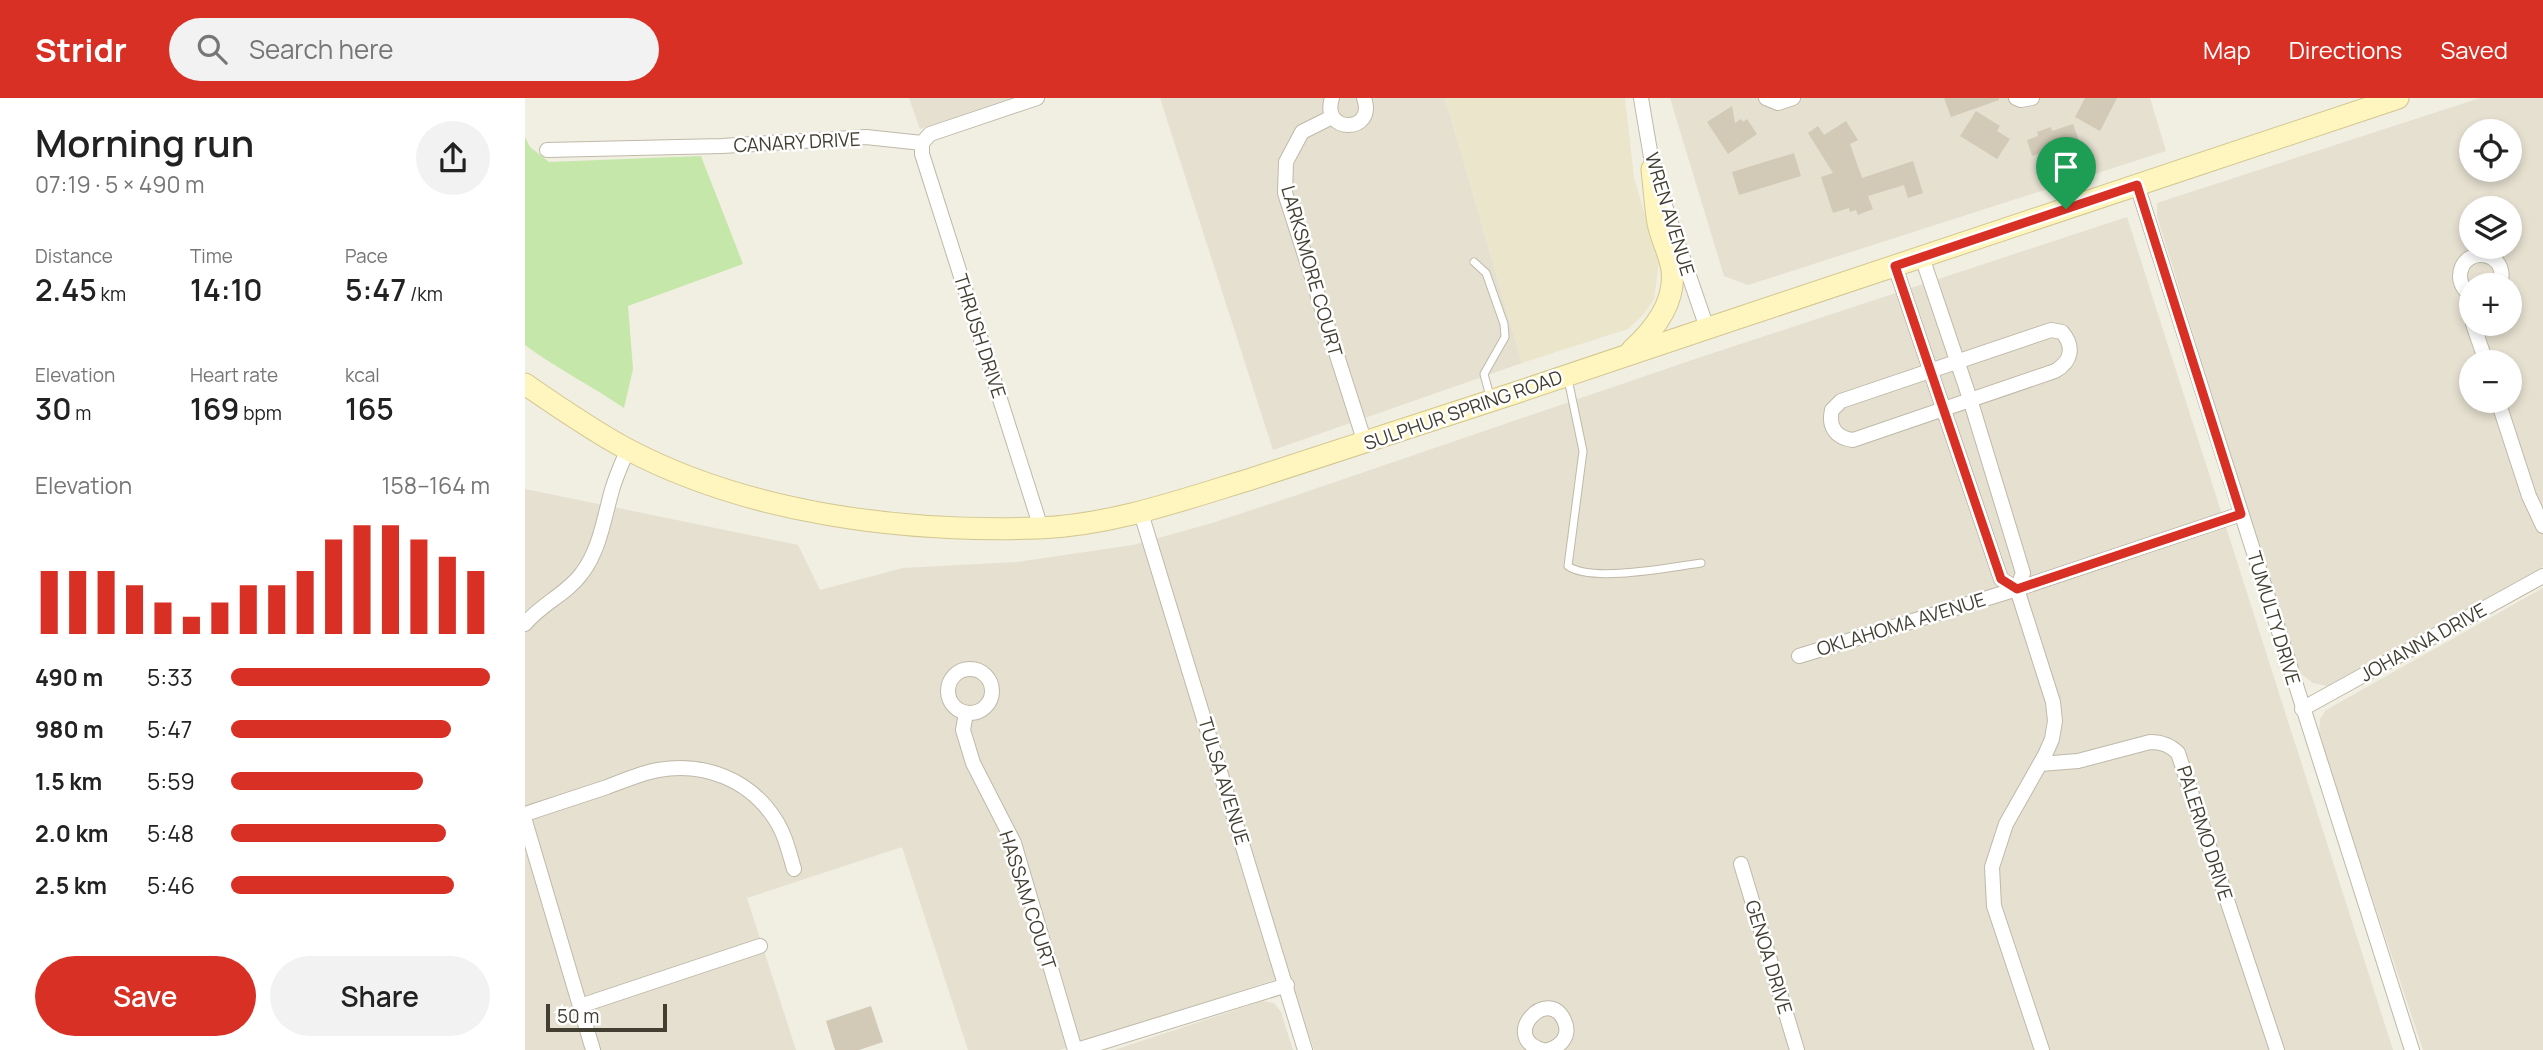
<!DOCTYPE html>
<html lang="en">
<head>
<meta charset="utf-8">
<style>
  :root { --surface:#fff; --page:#f2f2f2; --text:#222; --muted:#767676; --accent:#d93025 }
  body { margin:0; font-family:Manrope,sans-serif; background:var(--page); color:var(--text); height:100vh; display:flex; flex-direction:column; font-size:26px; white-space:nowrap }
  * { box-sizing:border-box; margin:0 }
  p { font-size:23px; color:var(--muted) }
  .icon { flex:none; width:38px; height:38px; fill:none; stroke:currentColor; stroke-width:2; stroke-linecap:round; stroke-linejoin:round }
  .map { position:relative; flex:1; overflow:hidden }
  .drawer { display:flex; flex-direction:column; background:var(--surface); width:525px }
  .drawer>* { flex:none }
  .fabs { position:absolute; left:1934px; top:21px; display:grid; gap:14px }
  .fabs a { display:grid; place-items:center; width:63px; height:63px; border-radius:50%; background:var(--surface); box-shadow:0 4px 10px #0003; font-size:35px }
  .scale { position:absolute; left:21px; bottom:18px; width:121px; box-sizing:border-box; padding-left:7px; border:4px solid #423e32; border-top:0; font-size:19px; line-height:24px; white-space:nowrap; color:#423e32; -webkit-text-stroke:5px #fff; paint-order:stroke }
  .pin { position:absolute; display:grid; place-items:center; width:60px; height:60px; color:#fff; margin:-72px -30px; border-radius:50% 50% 50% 0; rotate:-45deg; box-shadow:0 0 7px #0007 }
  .pin .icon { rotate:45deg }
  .round { display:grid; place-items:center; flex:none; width:74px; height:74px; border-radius:37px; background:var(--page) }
  .summary { display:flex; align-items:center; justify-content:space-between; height:119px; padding:0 35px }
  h1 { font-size:38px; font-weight:600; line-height:52px }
  .stats { display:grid; grid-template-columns:repeat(3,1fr); gap:10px; height:119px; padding:7px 35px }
  .stats div { display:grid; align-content:center }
  .stats b { font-size:30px; font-weight:600 }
  .stats small { font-size:19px; font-weight:400 }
  .stats p { font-size:19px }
  .chart { height:196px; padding:14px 35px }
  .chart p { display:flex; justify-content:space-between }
  .chart svg { width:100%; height:126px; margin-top:7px; stroke:var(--accent); stroke-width:6 }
  .button { display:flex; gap:14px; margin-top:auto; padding:14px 35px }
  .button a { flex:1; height:80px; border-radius:42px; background:var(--accent); color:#fff; font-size:28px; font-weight:600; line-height:80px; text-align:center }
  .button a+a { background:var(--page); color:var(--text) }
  ul { padding:0 35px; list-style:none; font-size:23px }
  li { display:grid; grid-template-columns:112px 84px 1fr; align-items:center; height:52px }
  li i { height:18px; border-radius:9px; background:var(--accent) }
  header { display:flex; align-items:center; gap:42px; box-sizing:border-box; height:98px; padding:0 35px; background:var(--accent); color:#fff }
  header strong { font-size:33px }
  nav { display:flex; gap:38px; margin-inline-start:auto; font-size:24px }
  .search { width:490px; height:63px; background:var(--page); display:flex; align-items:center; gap:18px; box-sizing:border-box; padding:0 24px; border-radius:38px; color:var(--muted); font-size:26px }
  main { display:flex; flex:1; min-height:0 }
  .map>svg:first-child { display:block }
  .residential { fill:#e5e0d0; fill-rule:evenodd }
  .education { fill:#ebe5cb }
  .green { fill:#c5e7a9 }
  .building { fill:#d2cab7 }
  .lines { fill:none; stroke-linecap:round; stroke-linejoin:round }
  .service-casing { stroke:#bfb9a8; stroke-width:9 }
  .minor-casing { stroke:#bfb9a8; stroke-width:16 }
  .secondary-casing { stroke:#d2c791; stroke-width:23 }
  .service { stroke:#fff; stroke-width:7 }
  .minor { stroke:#fff; stroke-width:14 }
  .secondary { stroke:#fff5be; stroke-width:21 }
  .route-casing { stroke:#fff; stroke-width:14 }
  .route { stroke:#d93025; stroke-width:9 }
  .labels { text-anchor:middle; stroke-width:5; stroke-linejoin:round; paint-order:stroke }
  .street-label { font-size:19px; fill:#423e32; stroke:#fff }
</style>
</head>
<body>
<header>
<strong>Stridr</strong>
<div class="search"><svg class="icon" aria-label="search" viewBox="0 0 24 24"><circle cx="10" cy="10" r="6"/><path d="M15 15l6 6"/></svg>Search here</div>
<nav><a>Map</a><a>Directions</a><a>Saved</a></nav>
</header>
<main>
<section class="drawer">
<div class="summary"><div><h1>Morning run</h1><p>07:19 · 5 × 490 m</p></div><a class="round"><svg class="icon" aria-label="share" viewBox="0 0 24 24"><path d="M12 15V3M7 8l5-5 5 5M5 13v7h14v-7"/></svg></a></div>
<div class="stats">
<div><p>Distance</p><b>2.45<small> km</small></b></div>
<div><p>Time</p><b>14:10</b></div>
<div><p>Pace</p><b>5:47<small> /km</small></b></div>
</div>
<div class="stats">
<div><p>Elevation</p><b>30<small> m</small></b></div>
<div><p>Heart rate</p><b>169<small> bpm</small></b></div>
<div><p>kcal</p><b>165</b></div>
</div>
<div class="chart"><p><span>Elevation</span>158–164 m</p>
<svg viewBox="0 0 160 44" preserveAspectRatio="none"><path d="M5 44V22M15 44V22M25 44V22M35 44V27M45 44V33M55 44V38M65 44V33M75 44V27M85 44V27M95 44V22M105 44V11M115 44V6M125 44V6M135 44V11M145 44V17M155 44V22"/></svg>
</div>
<ul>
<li><b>490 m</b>5:33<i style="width:100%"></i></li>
<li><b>980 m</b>5:47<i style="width:85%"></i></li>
<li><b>1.5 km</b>5:59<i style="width:74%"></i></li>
<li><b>2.0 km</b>5:48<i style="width:83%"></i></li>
<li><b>2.5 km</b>5:46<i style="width:86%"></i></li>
</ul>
<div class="button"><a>Save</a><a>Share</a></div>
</section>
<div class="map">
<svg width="2018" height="952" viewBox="0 0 2018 952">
  <rect width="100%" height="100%" fill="#f1eee2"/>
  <g class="residential">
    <path d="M 384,0 L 486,0 L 395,31 Z"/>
    <path d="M 635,0 L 920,0 L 997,265 L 748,352 Z"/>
    <path d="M 1145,0 L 1625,0 L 1641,53 L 1223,187 L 1199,178 Z"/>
    <path d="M 1955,0 L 2018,0 L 2018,469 L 1802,588 L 1788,585 L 1775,575 L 1768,560 L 1632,118 L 1632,105 ZM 1946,33 L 1984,33 L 1984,72 L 1946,72 ZM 1946,110 L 1984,110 L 1984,149 L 1946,149 ZM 1946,187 L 1984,187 L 1984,226 L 1946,226 ZM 1946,264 L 1984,264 L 1984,303 L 1946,303 Z"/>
    <path d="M 1602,119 L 1868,952 L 789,952 L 764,877 L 535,952 L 443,952 L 377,749 L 222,800 L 271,952 L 0,952 L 0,391 L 273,447 L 295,492 L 378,470 L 492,464 L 608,447 L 684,426 L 775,396 L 1173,260 Z"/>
    <path d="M 2018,490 L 2018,952 L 1898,952 L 1794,639 L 1795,621 L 1801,612 Z"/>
    <path d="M 738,903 L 749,905 L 756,914 L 768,952 L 589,952 Z"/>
  </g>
  <path class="education" d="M 920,0 L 1100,0 L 1109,80 L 1134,164 L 1129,201 L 1118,217 L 1103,231 L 997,265 Z"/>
  <path class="green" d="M 0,39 L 5,49 L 24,64 L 176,58 L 218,166 L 103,208 L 108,271 L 99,310 C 67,288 31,270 0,247 Z"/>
  <g class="building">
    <path d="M 1419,0 L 1474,0 L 1474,2 L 1426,19 Z"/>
    <path d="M 1560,0 L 1592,0 L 1575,33 L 1550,19 Z"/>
    <path d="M 1207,8 L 1210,25 L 1216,21 L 1218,24 L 1222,21 L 1232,36 L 1203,56 L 1182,24 Z"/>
    <path d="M 1451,13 L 1475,28 L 1472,33 L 1485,41 L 1472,61 L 1435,38 Z"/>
    <path d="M 1321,23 L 1333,42 L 1325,46 L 1337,80 L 1388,63 L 1398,95 L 1383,100 L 1379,87 L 1343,98 L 1348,111 L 1333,117 L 1331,112 L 1325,114 L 1324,110 L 1308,115 L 1296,79 L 1308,75 L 1283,35 L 1293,28 L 1299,37 Z"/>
    <path d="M 1548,26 L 1556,49 L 1525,59 L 1522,53 L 1507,58 L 1502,42 L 1513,38 L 1512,34 L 1526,29 L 1527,33 Z"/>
    <path d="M 1269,55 L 1276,78 L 1214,97 L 1207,74 Z"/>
    <path d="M 346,908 L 358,944 L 334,952 L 310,952 L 301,923 Z"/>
  </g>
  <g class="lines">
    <defs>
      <g id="service">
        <path d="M 949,164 L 961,175 L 979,226 L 980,239 L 959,276 L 966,302"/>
        <path d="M 1043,281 L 1058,353 L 1043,468 C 1067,485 1146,469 1176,465"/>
      </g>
      <g id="minor">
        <path d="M 807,0 C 795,36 852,36 839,0"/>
        <path d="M 1116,0 L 1129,77"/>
        <path d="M 1241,0 L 1253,5 L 1268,0"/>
        <path d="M 1491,0 L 1496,2 L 1507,0"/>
        <path d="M 807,19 L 777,34 L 761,64 L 760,95 L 840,345"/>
        <path d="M 397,45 L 397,56 L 516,430"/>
        <path d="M 22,52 L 197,48 L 341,39 L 397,45 L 405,36 L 512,0"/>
        <path d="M 1612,87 L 1887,952"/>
        <path d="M 1137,99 L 1182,230"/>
        <path d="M 1397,159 L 1445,301 L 1498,475 L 1492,491"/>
        <path d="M 1370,168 L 1476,481 L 1492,491 L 1528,604 L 1530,623 L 1527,641 L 1520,657 L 1481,726 L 1467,769 L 1469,808 L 1517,952"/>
        <path d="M 1946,197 C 1939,192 1935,186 1935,178 C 1936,146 1986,152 1975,187"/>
        <path d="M 1948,226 L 1961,264"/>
        <path d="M 1526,232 L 1537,234 C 1550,249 1546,264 1530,273 L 1328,342 C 1311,340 1303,329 1307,312 L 1316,303 Z"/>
        <path d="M 1973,303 L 2004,398 L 2018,428"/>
        <path d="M 616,415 L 780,952"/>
        <path d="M 0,526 C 16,506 42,496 57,475 C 75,451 79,420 87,392 C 91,378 97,365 103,351"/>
        <path d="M 1274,558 L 1492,491 L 1716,416"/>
        <circle cx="445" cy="593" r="22"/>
        <path d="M 1777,611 L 2018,478"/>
        <path d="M 441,615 L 438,632 L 448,665 L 489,745 L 550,952"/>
        <path d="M 1515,666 L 1553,663 L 1625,644 C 1637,644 1645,647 1653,655 L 1752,952"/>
        <path d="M 0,716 C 27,707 55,698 82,689 C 98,683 116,675 133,672 C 179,664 224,681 250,721 C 260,736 264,754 269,771"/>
        <path d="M 0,723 L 68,952"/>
        <path d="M 1216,766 L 1272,952"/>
        <path d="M 55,908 L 235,848"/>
        <path d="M 552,952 L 762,887"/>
        <path d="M 1018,952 C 974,940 1022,887 1039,922 C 1046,937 1037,948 1023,952"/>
      </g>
      <g id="secondary">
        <path d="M 1107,252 C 1129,232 1151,205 1147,172 C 1145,156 1136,141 1133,125 C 1130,107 1129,89 1127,71"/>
        <path d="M 0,286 C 32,308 65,331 100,350 C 222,415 377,435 514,430 C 587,427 657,402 726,381 C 814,353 902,324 990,295 C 1284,196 1578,98 1873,0"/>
      </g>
    </defs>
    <use href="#service" class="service-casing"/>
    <use href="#minor" class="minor-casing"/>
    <use href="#secondary" class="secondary-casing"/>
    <use href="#service" class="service"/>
    <use href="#minor" class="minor"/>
    <use href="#secondary" class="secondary"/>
  </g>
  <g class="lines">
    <defs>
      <path id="route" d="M 1612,87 L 1716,416 L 1492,491 L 1476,481 L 1370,168 Z"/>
    </defs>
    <use href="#route" class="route-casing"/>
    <use href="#route" class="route"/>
  </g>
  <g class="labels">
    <g class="street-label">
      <text transform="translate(272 44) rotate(-3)" y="7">CANARY DRIVE</text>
      <text transform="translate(1145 116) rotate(73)" y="7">WREN AVENUE</text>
      <text transform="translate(787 173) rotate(74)" y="7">LARKSMORE COURT</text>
      <text transform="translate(455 238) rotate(72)" y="7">THRUSH DRIVE</text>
      <text transform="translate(938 312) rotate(-19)" y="7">SULPHUR SPRING ROAD</text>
      <text transform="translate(1749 520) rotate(73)" y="7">TUMULTY DRIVE</text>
      <text transform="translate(1376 526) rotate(-17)" y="7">OKLAHOMA AVENUE</text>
      <text transform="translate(1898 544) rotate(-29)" y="7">JOHANNA DRIVE</text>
      <text transform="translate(699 683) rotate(73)" y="7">TULSA AVENUE</text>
      <text transform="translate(1680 735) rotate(72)" y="7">PALERMO DRIVE</text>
      <text transform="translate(503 802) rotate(72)" y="7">HASSAM COURT</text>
      <text transform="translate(1244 859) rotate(73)" y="7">GENOA DRIVE</text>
    </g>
  </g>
</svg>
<div class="fabs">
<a><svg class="icon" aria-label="locate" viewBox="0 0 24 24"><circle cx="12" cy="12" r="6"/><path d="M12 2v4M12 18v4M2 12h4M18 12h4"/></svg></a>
<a><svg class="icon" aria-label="layers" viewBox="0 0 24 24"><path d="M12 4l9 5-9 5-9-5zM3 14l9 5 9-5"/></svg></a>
<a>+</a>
<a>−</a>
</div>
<div class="scale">50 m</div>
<div class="pin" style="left:1541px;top:111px;background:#1e9e55"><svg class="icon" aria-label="arrive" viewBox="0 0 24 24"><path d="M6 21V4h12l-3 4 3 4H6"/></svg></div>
</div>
</main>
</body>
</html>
